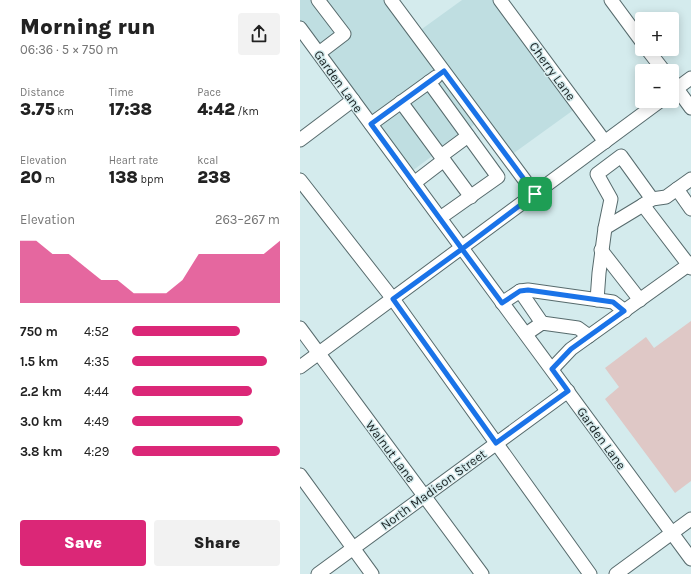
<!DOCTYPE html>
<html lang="en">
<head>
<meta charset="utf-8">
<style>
  :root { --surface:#fff; --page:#f2f2f2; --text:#222; --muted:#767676; --accent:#db2777 }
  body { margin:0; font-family:Karla,sans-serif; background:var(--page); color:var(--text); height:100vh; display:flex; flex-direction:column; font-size:15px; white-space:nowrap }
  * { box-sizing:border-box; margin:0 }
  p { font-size:13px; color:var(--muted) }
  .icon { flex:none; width:22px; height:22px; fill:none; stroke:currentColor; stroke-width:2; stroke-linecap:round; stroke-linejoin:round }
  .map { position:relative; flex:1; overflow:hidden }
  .side { display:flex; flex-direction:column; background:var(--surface); width:300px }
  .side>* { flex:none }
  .buttons { position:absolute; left:335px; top:12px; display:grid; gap:8px }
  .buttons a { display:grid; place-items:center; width:44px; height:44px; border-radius:4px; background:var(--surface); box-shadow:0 2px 10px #0003; font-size:20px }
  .pin { position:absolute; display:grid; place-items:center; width:34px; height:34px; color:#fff; margin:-17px; border-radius:8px; box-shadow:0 2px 6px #0006 }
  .round { display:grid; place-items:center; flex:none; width:42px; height:42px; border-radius:4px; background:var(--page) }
  .head { display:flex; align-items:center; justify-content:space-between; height:68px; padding:0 20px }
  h1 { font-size:22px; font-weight:800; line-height:30px }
  .figures { display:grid; grid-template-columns:repeat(3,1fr); gap:6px; height:68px; padding:4px 20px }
  .figures div { display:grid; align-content:center }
  .figures b { font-size:17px; font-weight:800 }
  .figures small { font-size:11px; font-weight:400 }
  .figures p { font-size:11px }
  .chart { height:112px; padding:8px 20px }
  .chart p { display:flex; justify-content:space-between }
  .chart svg { width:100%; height:72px; margin-top:4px; fill:var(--accent); opacity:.7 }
  .button { display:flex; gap:8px; margin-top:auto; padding:8px 20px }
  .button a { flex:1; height:46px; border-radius:4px; background:var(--accent); color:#fff; font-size:16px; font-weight:800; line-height:46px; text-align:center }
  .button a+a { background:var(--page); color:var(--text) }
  ul { padding:0 20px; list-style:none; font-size:13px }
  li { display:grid; grid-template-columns:64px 48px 1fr; align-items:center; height:30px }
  li i { height:10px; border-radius:5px; background:var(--accent) }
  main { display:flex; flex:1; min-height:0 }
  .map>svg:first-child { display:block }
  .built { fill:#bfdee1 }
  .green { fill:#dfc8c6 }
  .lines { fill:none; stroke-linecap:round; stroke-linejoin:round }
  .minor-casing { stroke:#576b6d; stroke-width:15 }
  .minor { stroke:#fff; stroke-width:13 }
  .route-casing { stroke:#fff; stroke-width:8 }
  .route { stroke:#1a73e8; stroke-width:5 }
  .labels { text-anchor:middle; stroke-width:3; stroke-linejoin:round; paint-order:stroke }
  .street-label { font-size:13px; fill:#1b2324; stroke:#d4ebed }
</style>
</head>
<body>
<main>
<section class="side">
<div class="head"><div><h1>Morning run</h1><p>06:36 · 5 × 750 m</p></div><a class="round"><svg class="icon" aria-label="share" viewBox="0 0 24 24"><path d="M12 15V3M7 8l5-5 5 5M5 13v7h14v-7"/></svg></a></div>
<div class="figures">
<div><p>Distance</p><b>3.75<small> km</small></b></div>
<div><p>Time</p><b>17:38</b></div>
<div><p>Pace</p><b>4:42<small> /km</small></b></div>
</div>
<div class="figures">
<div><p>Elevation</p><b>20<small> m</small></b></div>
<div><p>Heart rate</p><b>138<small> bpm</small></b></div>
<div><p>kcal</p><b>238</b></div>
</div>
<div class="chart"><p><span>Elevation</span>263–267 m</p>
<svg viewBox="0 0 160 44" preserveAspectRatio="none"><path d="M0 44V6L10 6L20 14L30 14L40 22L50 30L60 30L70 38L80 38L90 38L100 30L110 14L120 14L130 14L140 14L150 14L160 6V44z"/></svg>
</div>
<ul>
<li><b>750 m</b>4:52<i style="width:73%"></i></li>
<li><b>1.5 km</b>4:35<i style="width:91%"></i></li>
<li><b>2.2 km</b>4:44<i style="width:81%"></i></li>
<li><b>3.0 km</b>4:49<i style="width:75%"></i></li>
<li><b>3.8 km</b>4:29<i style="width:100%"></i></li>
</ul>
<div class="button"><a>Save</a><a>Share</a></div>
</section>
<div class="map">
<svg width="391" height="574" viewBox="0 0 391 574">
  <rect width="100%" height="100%" fill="#d4ebed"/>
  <path class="built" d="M 0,0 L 90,0 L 115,34 L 162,0 L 201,0 L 279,106 L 207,158 L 179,121 L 108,174 L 0,27 Z"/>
  <path class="green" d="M 391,321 L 391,481 L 375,493 L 305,399 L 319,387 L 305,368 L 346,337 L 354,348 Z"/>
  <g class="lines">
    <defs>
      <g id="minor">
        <path d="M 18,0 L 44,34 L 19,53"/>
        <path d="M 91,0 L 235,194"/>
        <path d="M 200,0 L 305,142"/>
        <path d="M 311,0 L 342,42"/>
        <path d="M 0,28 L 391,559"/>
        <path d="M 347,49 L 364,71"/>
        <path d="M 129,82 L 198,177 L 140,218"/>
        <path d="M 372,82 L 391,108"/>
        <path d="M 372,92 L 391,78"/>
        <path d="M 101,102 L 171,197"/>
        <path d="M 71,124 L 136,77"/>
        <path d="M 0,140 L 53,100"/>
        <path d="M 141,156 L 168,136"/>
        <path d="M 0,180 L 93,299 L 290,574"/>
        <path d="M 114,183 L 144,160"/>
        <path d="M 377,189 L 391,179"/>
        <path d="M 352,199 L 366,197 L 377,189 L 391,209"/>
        <path d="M 305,228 L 311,199 L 297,174 L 321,156 L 352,199 L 343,205"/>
        <path d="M 301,250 L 340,300"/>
        <path d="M 220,291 L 228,290 L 313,302 L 325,311"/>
        <path d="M 297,300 L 299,273 L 305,228 L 343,205 L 391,268"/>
        <path d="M 202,303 L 220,291 L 242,323"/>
        <path d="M 0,328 L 182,574"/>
        <path d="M 226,334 L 242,323 L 278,328 L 289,336"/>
        <path d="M 0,367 L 360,101"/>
        <path d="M 252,369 L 271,349 L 391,263"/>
        <path d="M 0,475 L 72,574"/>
        <path d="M 18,574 L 268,391"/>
        <path d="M 316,574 L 391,519"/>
      </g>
    </defs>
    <use href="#minor" class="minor-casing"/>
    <use href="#minor" class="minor"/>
  </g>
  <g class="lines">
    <defs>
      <path id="route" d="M 235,194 L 144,71 L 71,124 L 162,249 L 93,299 L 196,443 L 268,391 L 252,369 L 271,349 L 324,311 L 313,302 L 228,290 L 220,291 L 202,303 L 162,249 L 235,194"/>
    </defs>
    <use href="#route" class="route-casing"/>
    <use href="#route" class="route"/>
  </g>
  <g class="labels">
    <g class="street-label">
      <text transform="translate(253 71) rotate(54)" y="5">Cherry Lane</text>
      <text transform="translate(39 81) rotate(54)" y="5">Garden Lane</text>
      <text transform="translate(302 438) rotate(54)" y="5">Garden Lane</text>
      <text transform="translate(91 451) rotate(53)" y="5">Walnut Lane</text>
      <text transform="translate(133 489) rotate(-36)" y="5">North Madison Street</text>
    </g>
  </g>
</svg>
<div class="buttons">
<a>+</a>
<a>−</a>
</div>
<div class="pin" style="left:235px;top:194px;background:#1e9e55"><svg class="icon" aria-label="arrive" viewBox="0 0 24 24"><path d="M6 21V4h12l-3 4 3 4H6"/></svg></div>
</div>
</main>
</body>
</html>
